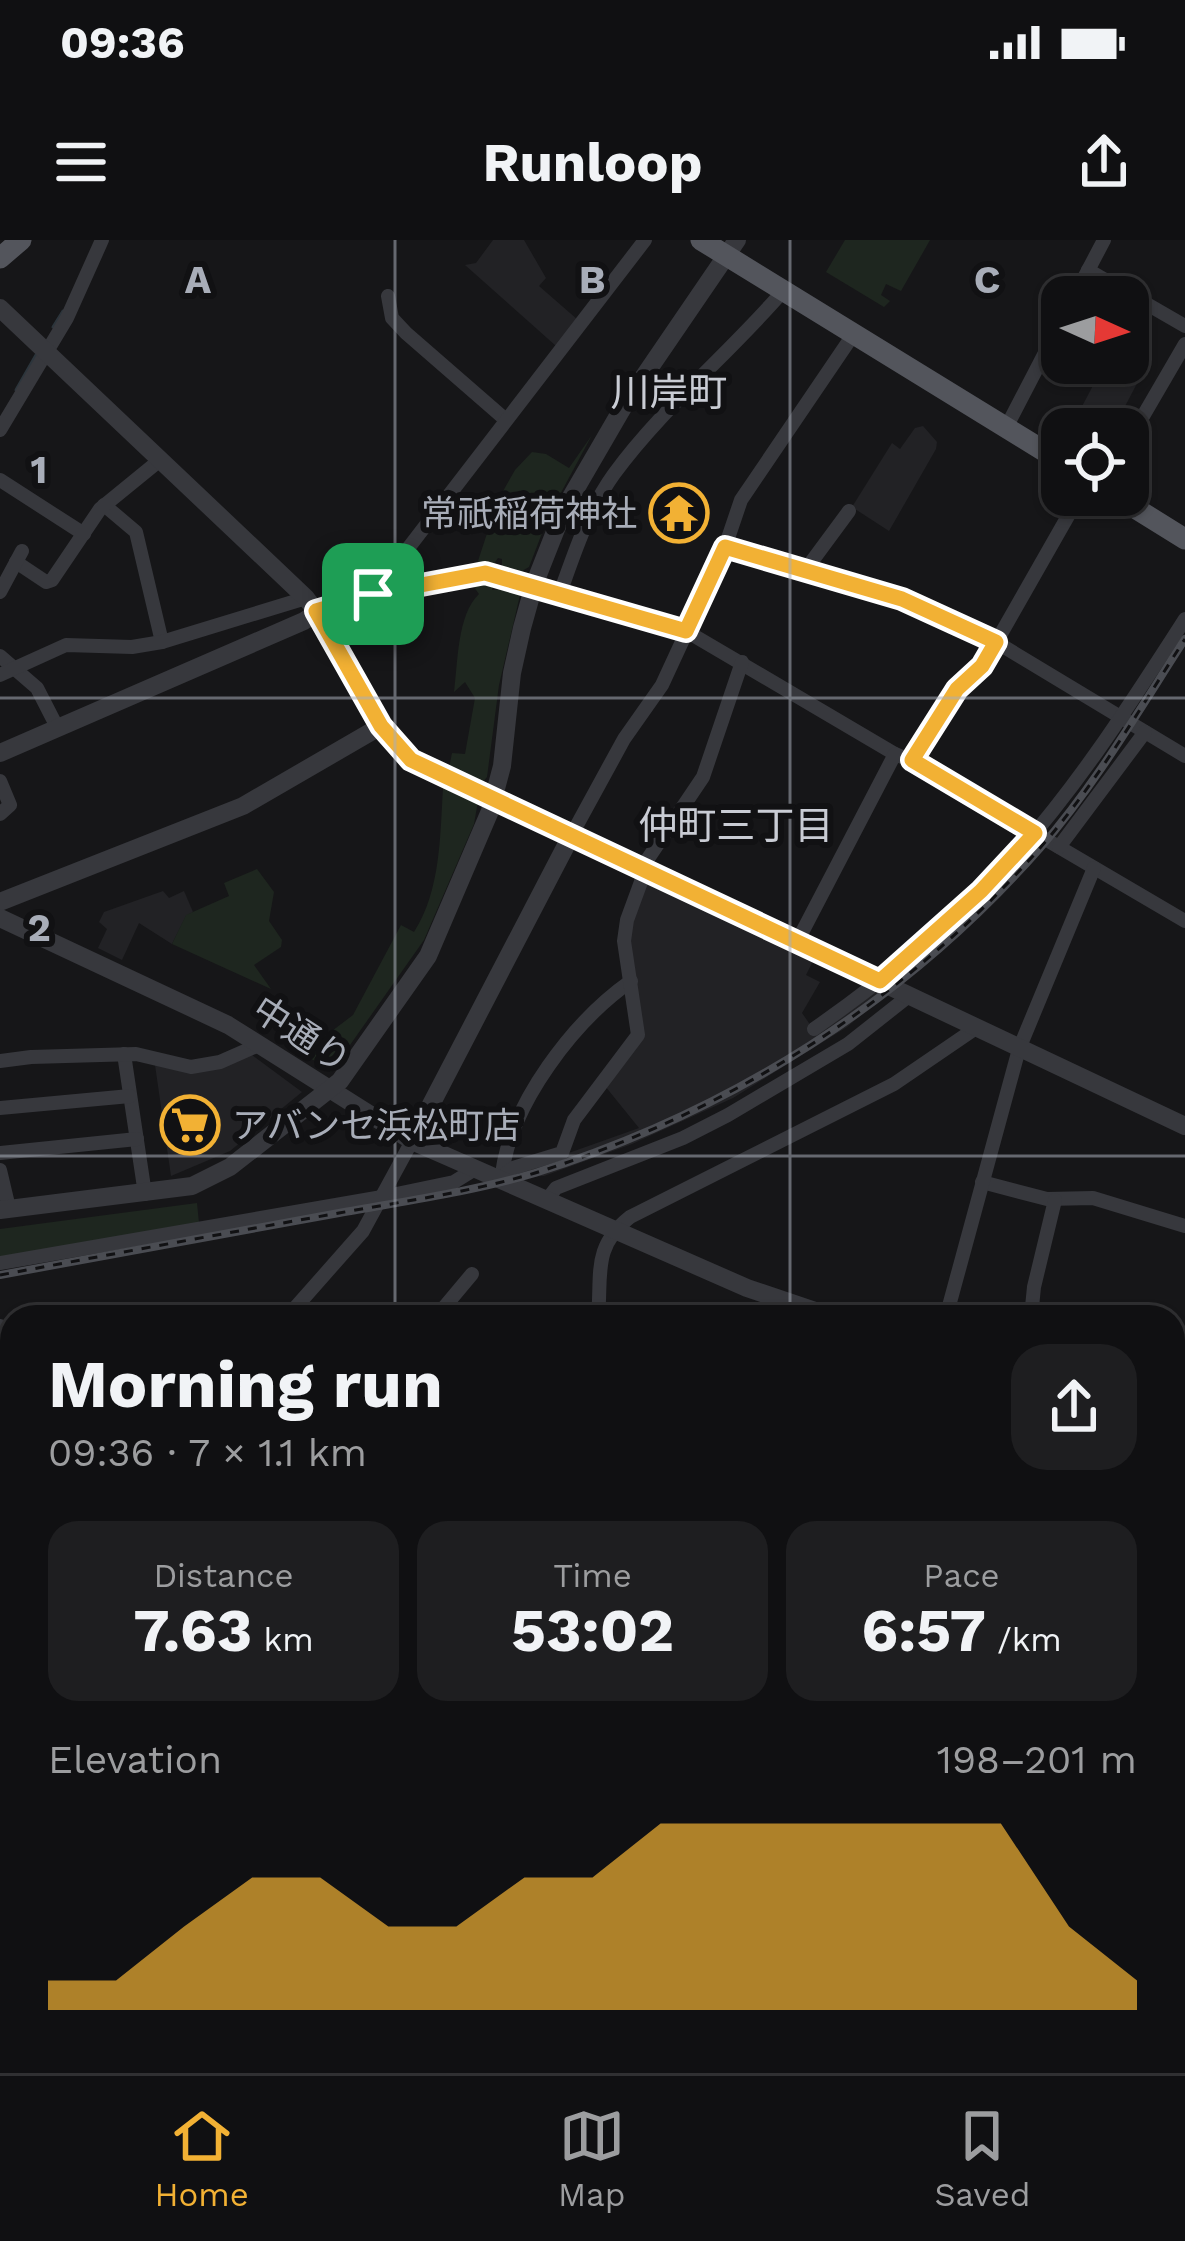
<!DOCTYPE html>
<html lang="en">
<head>
<meta charset="utf-8">
<style>
  :root { --surface:#101012; --page:#1e1e20; --text:#f1f3f6; --muted:#9c9d9f; --line:#303032; --accent:#f2b134 }
  body { margin:0; font-family:"Work Sans","Noto Sans JP",sans-serif; background:var(--page); color:var(--text); height:100vh; display:flex; flex-direction:column; font-size:45px; white-space:nowrap }
  * { box-sizing:border-box; margin:0 }
  p { font-size:39px; color:var(--muted) }
  .icon { flex:none; width:66px; height:66px; fill:none; stroke:currentColor; stroke-width:2; stroke-linecap:round; stroke-linejoin:round }
  .map { position:relative; flex:1; overflow:hidden }
  .sheet { position:absolute; left:0px; top:1065px; width:1185px; height:768px; display:flex; flex-direction:column; background:var(--surface); border-radius:36px 36px 0 0; box-shadow:0 3px 9px #0004,0 0 0 3px var(--line) }
  .sheet>* { flex:none }
  .needle { width:78px; rotate:93deg }
  .tools { position:absolute; left:1041px; top:36px; display:grid; gap:24px }
  .tools a { display:grid; place-items:center; width:108px; height:108px; border-radius:24px; background:var(--surface); box-shadow:0 3px 9px #0004,0 0 0 3px var(--line); font-size:60px }
  .pin { position:absolute; display:grid; place-items:center; width:102px; height:102px; color:#fff; margin:-51px; border-radius:24px; box-shadow:0 6px 18px #0006 }
  .round { display:grid; place-items:center; flex:none; width:126px; height:126px; border-radius:36px; background:var(--page) }
  .overview { display:flex; align-items:center; justify-content:space-between; height:204px; padding:0 48px }
  h1 { font-size:66px; font-weight:700; line-height:90px }
  .metrics { display:grid; grid-template-columns:repeat(3,1fr); gap:18px; height:204px; padding:12px 48px }
  .metrics div { display:grid; align-content:center; border-radius:30px; background:var(--page); text-align:center }
  .metrics b { font-size:60px; font-weight:700 }
  .metrics small { font-size:33px; font-weight:400 }
  .metrics p { font-size:33px }
  .chart { height:336px; padding:24px 48px }
  .chart p { display:flex; justify-content:space-between }
  .chart svg { width:100%; height:216px; margin-top:12px; fill:var(--accent); opacity:.7 }
  .status { display:flex; justify-content:space-between; align-items:center; height:84px; padding:0 60px; background:var(--surface); direction:ltr }
  .status svg { height:33px; fill:currentColor }
  header { display:flex; justify-content:space-between; align-items:center; height:156px; padding:0 48px; background:var(--surface); font-size:54px; font-weight:700 }
  .menu { display:flex; justify-content:space-around; align-items:center; height:168px; border-top:3px solid var(--line); background:var(--surface); font-size:33px; color:var(--muted) }
  .menu a { display:grid; justify-items:center; gap:6px }
  .menu .on { color:var(--accent) }
  .map>svg:first-child { display:block }
  .built { fill:#222225 }
  .green { fill:#1e261f }
  .lines { fill:none; stroke-linecap:round; stroke-linejoin:round }
  .stream { stroke:#2c353c; stroke-width:3 }
  .river { stroke:#2c353c; stroke-width:21 }
  .minor { stroke:#37383d; stroke-width:14 }
  .tertiary { stroke:#37383d; stroke-width:18 }
  .primary { stroke:#53555c; stroke-width:21 }
  .rail-casing { stroke:#4a4c52; stroke-width:8 }
  .rail { stroke:#111113; stroke-width:3; stroke-dasharray:9; stroke-linecap:butt }
  .route-casing { stroke:#fff; stroke-width:24 }
  .route { stroke:#f2b134; stroke-width:15 }
  .grid { fill:none; stroke:#a8adb8; stroke-width:3; stroke-opacity:0.55 }
  .labels { text-anchor:middle; stroke-width:12; stroke-linejoin:round; paint-order:stroke }
  .poi-label { font-size:36px; fill:#a8adb8; stroke:#111113; text-anchor:end }
  .street-label { font-size:36px; fill:#a8adb8; stroke:#111113 }
  .neighbourhood-label { font-size:39px; fill:#c9ccd4; stroke:#111113 }
  .grid-label { font-size:39px; text-anchor:middle; font-weight:bold; fill:#a8adb8; stroke:#111113; stroke-width:12; stroke-linejoin:round; paint-order:stroke }
</style>
</head>
<body>
<div class="status"><b>09:36</b><svg viewBox="0 0 49 12"><path d="M0 12V9h3v3zM5 12V6h3v6zM10 12V3h3v9zM15 12V0h3v12zM26 1h20v11H26zM47 4h2v5h-2z"/></svg></div>
<header><svg class="icon" aria-label="menu" viewBox="0 0 24 24"><path d="M4 6h16M4 12h16M4 18h16"/></svg>Runloop<svg class="icon" aria-label="share" viewBox="0 0 24 24"><path d="M12 15V3M7 8l5-5 5 5M5 13v7h14v-7"/></svg></header>
<div class="map">
<svg width="1185" height="1833" viewBox="0 0 1185 1833">
  <rect width="100%" height="100%" fill="#161618"/>
  <g class="built">
    <path d="M 493,0 L 524,0 L 546,38 L 539,46 L 578,80 L 556,106 L 465,25 L 476,23 Z"/>
    <path d="M 1105,123 L 1121,123 L 1142,134 L 1113,189 L 1070,189 Z"/>
    <path d="M 923,186 L 937,202 L 936,209 L 889,291 L 852,267 L 892,203 L 900,209 L 915,188 Z"/>
    <path d="M 648,640 L 814,719 L 806,735 L 820,742 L 802,773 L 816,793 L 876,751 L 885,755 L 847,787 L 733,858 L 632,904 L 544,936 L 526,937 L 518,931 L 639,888 L 605,846 L 637,806 L 627,705 L 630,681 Z"/>
    <path d="M 163,651 L 169,658 L 184,651 L 193,672 L 186,676 L 172,704 L 139,683 L 122,720 L 98,708 L 107,689 L 99,682 L 104,672 Z"/>
    <path d="M 252,815 L 302,852 L 230,911 L 171,936 L 155,825 L 196,831 Z"/>
  </g>
  <g class="green">
    <path d="M 845,0 L 930,0 L 901,51 L 886,44 L 881,55 L 890,61 L 884,67 L 826,32 Z"/>
    <path d="M 592,195 L 549,275 L 529,327 L 522,331 L 502,326 L 502,319 L 498,318 L 493,325 L 477,324 L 498,260 L 515,230 L 532,212 L 546,214 L 569,228 Z"/>
    <path d="M 492,342 L 492,350 L 498,350 L 499,344 L 517,349 L 520,355 L 499,445 L 487,537 L 481,544 L 474,584 L 424,700 L 331,832 L 303,813 L 353,775 L 401,685 L 414,692 C 441,650 440,595 443,548 L 454,550 L 459,532 L 449,528 L 452,513 L 465,514 L 475,458 L 465,442 L 454,452 C 458,423 457,375 479,354 L 471,343 Z"/>
    <path d="M 257,629 L 274,652 L 269,681 L 282,700 L 281,707 L 254,725 L 271,749 L 172,704 L 186,675 L 229,656 L 224,643 Z"/>
    <path d="M 197,963 L 199,983 L 0,1018 L 0,989 Z"/>
  </g>
  <g class="lines">
    <g class="stream">
      <path d="M 53,87 L 63,71"/>
      <path d="M 16,150 L 36,115"/>
    </g>
    <path class="river" d="M 0,1815 L 14,1833"/>
    <g class="minor">
      <path d="M 1088,30 L 1185,86"/>
      <path d="M 388,56 L 392,78 L 406,93 L 506,180"/>
      <path d="M 1074,57 L 1104,0"/>
      <path d="M 1007,186 L 1062,80"/>
      <path d="M 0,190 L 67,78 L 102,0"/>
      <path d="M 1128,202 L 1185,104"/>
      <path d="M 0,240 L 84,294"/>
      <path d="M 104,265 L 136,292 L 162,402"/>
      <path d="M 725,307 L 913,363 L 996,402 L 1185,516"/>
      <path d="M 16,322 L 46,342 L 52,340 L 100,269 L 160,220"/>
      <path d="M 804,332 L 849,271"/>
      <path d="M 0,352 L 22,311"/>
      <path d="M 560,353 C 575,312 588,270 614,234 C 663,167 730,113 784,50"/>
      <path d="M 373,354 L 645,0"/>
      <path d="M 686,391 L 895,514"/>
      <path d="M 0,416 L 37,448 L 57,487"/>
      <path d="M 0,435 L 66,405 L 132,407 L 162,402 L 306,358"/>
      <path d="M 912,521 L 1185,681"/>
      <path d="M 0,541 L 10,565 L 0,574"/>
      <path d="M 571,596 L 624,499 L 662,445 L 723,313 L 741,260 L 855,92"/>
      <path d="M 1059,607 L 1145,492"/>
      <path d="M 641,629 L 703,537 L 742,422"/>
      <path d="M 797,702 L 895,514 L 912,521 L 957,449 L 986,420 L 1080,255"/>
      <path d="M 814,789 C 881,742 946,690 1002,630 C 1073,554 1129,466 1185,379"/>
      <path d="M 124,814 L 145,954"/>
      <path d="M 0,821 L 31,817 L 136,814 L 191,827 L 220,822 L 261,804"/>
      <path d="M 0,868 L 130,856"/>
      <path d="M 0,913 L 137,899"/>
      <path d="M 0,930 L 9,968"/>
      <path d="M 502,934 C 511,863 574,781 631,741"/>
      <path d="M 497,940 L 513,928 L 562,913 L 574,880 L 638,795 L 624,701 L 627,680 L 645,631"/>
      <path d="M 982,942 L 1047,959 L 1093,958 L 1185,986"/>
      <path d="M 546,961 L 556,948 L 683,898 L 728,875 L 848,804 L 910,755"/>
      <path d="M 0,1023 L 382,957 L 454,942 L 475,929"/>
      <path d="M 287,1077 L 363,991 L 412,901"/>
      <path d="M 436,1077 L 472,1034"/>
      <path d="M 598,1077 C 602,1034 592,1007 630,977 L 894,844 L 976,788"/>
      <path d="M 946,1077 L 1019,809 L 1094,628"/>
      <path d="M 1031,1077 L 1034,1047 L 1055,960"/>
      <path d="M 0,1271 L 12,1284"/>
      <path d="M 597,1821 L 606,1833"/>
      <path d="M 521,1833 L 529,1821"/>
      <path d="M 794,1833 L 806,1821"/>
    </g>
    <g class="tertiary">
      <path d="M 0,68 L 306,358 C 345,407 361,481 411,520 L 1185,886"/>
      <path d="M 0,513 L 304,381 L 324,367 L 485,333 L 686,391"/>
      <path d="M 0,662 L 243,566 L 381,486"/>
      <path d="M 0,678 L 228,785 L 412,901 L 747,1048 L 833,1077"/>
      <path d="M 412,901 L 571,596"/>
      <path d="M 0,970 L 192,946 L 230,927 L 340,841 L 428,716 L 490,571 L 502,526 L 512,433 L 522,388 L 534,345 L 564,269 L 625,164 L 737,0"/>
      <path d="M 0,1088 L 12,1102"/>
      <path d="M 1173,1187 L 1185,1191"/>
      <path d="M 1173,1319 L 1185,1279"/>
      <path d="M 0,1612 L 12,1599"/>
      <path d="M 1173,1742 L 1185,1745"/>
      <path d="M 665,1821 L 678,1833"/>
      <path d="M 1008,1821 L 1008,1833"/>
    </g>
    <g class="primary">
      <path d="M 701,0 L 1062,222"/>
      <path d="M 0,18 L 21,0"/>
      <path d="M 1114,255 L 1185,299"/>
    </g>
    <defs>
      <path id="rail" d="M 0,1035 C 113,1014 226,993 339,973 C 405,961 471,952 535,933 C 730,872 906,761 1040,608 C 1096,544 1139,470 1185,399"/>
    </defs>
    <use href="#rail" class="rail-casing"/>
    <use href="#rail" class="rail"/>
  </g>
  <g class="lines">
    <defs>
      <path id="route" d="M 725,307 L 902,359 L 996,402 L 982,426 L 957,449 L 912,520 L 1035,593 L 981,651 L 880,741 L 411,520 L 381,486 L 316,371 L 373,354 L 485,333 L 686,391 Z"/>
    </defs>
    <use href="#route" class="route-casing"/>
    <use href="#route" class="route"/>
  </g>
  <path class="grid" d="M 395,0 L 395,1077M 790,0 L 790,1077M 0,458 L 1185,458M 0,916 L 1185,916M 0,1375 L 12,1375M 1173,1375 L 1185,1375M 395,1821 L 395,1833M 790,1821 L 790,1833"/>
  <defs>
    <symbol id="temple-ring" viewBox="-11 -11 22 22"><circle r="9.5" fill="#111113" stroke="#f2b134" stroke-width="1.5"/><path d="M0-6L5-2H3V0L6.5 2.5H4V6H1.5V3h-3V6H-4V2.5H-6.5L-3 0V-2H-5Z" fill="#f2b134"/></symbol>
    <symbol id="supermarket-ring" viewBox="-11 -11 22 22"><circle r="9.5" fill="#111113" stroke="#f2b134" stroke-width="1.5"/><path d="M-6-5.5h2.5l.6 2H6L4.5 2H-2.5L-4.4-4H-6ZM-1.5 3.2a1.3 1.3 0 1 0 .1 0ZM3 3.2a1.3 1.3 0 1 0 .1 0Z" fill="#f2b134"/></symbol>
  </defs>
  <g fill-rule="evenodd">
    <use href="#temple-ring" x="646" y="240" width="66" height="66"/>
    <use href="#supermarket-ring" x="157" y="852" width="66" height="66"/>
  </g>
  <g class="labels">
    <g class="poi-label">
      <text x="637" y="286">常祇稲荷神社</text>
      <text x="232" y="898" text-anchor="start">アバンセ浜松町店</text>
    </g>
    <g class="street-label">
      <text transform="translate(302 794) rotate(33)" y="13">中通り</text>
    </g>
    <g class="neighbourhood-label">
      <text x="669" y="166">川岸町</text>
      <text x="736" y="599">仲町三丁目</text>
    </g>
  </g>
  <g class="grid-label">
    <text x="198" y="53">A</text>
    <text x="592" y="53">B</text>
    <text x="987" y="53">C</text>
    <text x="39" y="243">1</text>
    <text x="39" y="701">2</text>
  </g>
</svg>
<div class="tools">
<a><svg class="needle" viewBox="-14 -14 28 28"><path d="M0-13l5 13h-10z" fill="#e53935"/><path d="M0 13l5-13h-10z" fill="#9c9d9f"/></svg></a>
<a><svg class="icon" aria-label="locate" viewBox="0 0 24 24"><circle cx="12" cy="12" r="6"/><path d="M12 2v4M12 18v4M2 12h4M18 12h4"/></svg></a>
</div>
<div class="pin" style="left:373px;top:354px;background:#1e9e55"><svg class="icon" aria-label="arrive" viewBox="0 0 24 24"><path d="M6 21V4h12l-3 4 3 4H6"/></svg></div>
<section class="sheet">
<div class="overview"><div><h1>Morning run</h1><p>09:36 · 7 × 1.1 km</p></div><a class="round"><svg class="icon" aria-label="share" viewBox="0 0 24 24"><path d="M12 15V3M7 8l5-5 5 5M5 13v7h14v-7"/></svg></a></div>
<div class="metrics">
<div><p>Distance</p><b>7.63<small> km</small></b></div>
<div><p>Time</p><b>53:02</b></div>
<div><p>Pace</p><b>6:57<small> /km</small></b></div>
</div>
<div class="chart"><p><span>Elevation</span>198–201 m</p>
<svg viewBox="0 0 160 44" preserveAspectRatio="none"><path d="M0 44V38L10 38L20 27L30 17L40 17L50 27L60 27L70 17L80 17L90 6L100 6L110 6L120 6L130 6L140 6L150 27L160 38V44z"/></svg>
</div>
</section>
</div>
<nav class="menu">
<a class="on"><svg class="icon" aria-label="home" viewBox="0 0 24 24"><path d="M3 11l9-7 9 7M6 9v11h12V9"/></svg>Home</a>
<a><svg class="icon" aria-label="map" viewBox="0 0 24 24"><path d="M3 6l6-2 6 2 6-2v14l-6 2-6-2-6 2zM9 4v14M15 6v14"/></svg>Map</a>
<a><svg class="icon" aria-label="saved" viewBox="0 0 24 24"><path d="M7 4h10v16l-5-4-5 4z"/></svg>Saved</a>
</nav>
</body>
</html>
